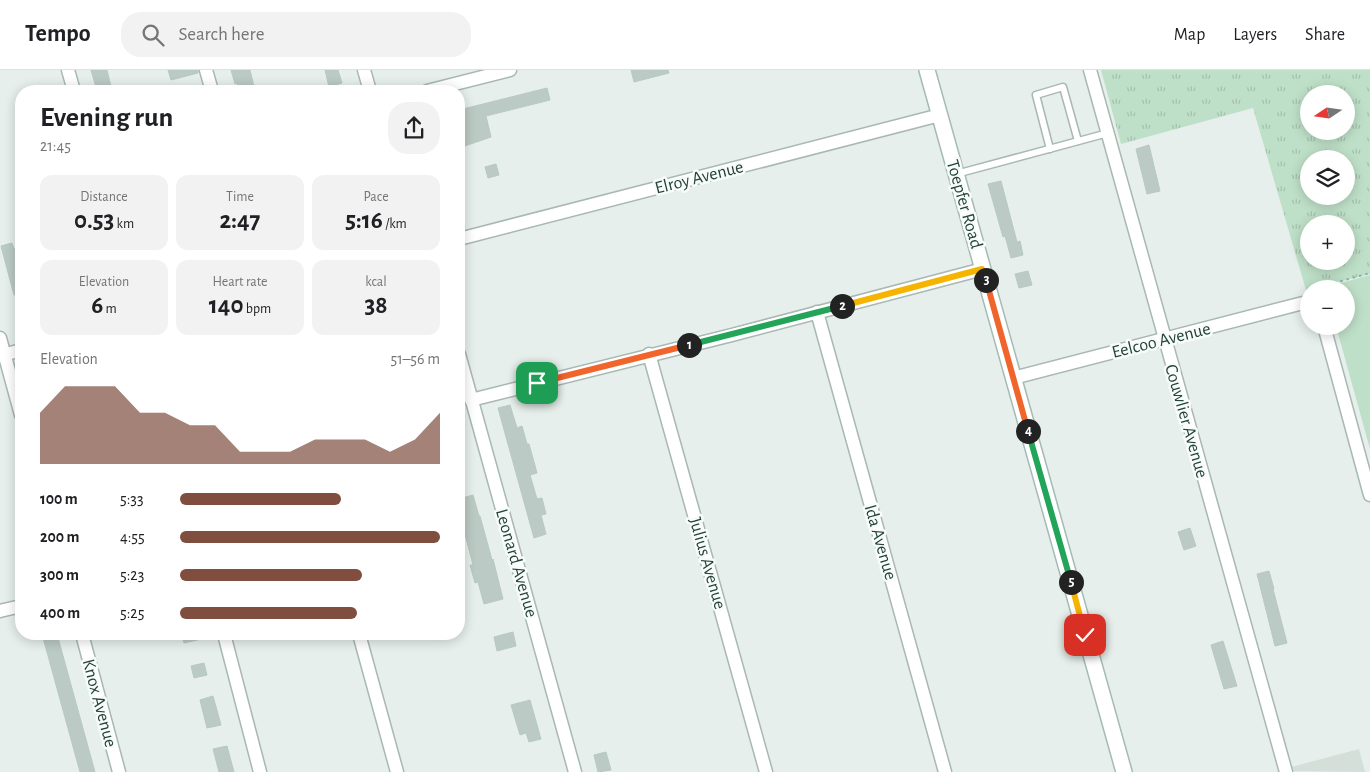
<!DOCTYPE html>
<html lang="en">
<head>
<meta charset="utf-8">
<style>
  :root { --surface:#fff; --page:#f2f2f2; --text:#202124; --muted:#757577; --line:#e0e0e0; --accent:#7f4e3f }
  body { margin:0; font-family:"Alegreya Sans",sans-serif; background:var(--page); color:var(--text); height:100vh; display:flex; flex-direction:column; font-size:19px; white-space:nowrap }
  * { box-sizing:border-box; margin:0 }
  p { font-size:16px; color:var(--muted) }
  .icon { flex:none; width:28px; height:28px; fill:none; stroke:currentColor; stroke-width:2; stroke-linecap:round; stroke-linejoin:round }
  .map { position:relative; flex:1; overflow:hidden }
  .drawer { position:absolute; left:15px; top:15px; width:450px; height:555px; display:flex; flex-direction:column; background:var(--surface); border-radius:20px; box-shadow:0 2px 12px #0003 }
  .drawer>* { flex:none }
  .needle { width:32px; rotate:257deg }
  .controls { position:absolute; left:1300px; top:15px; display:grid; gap:10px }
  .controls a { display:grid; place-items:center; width:55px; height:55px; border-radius:50%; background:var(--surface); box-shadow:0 2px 12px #0003; font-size:25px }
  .pin { position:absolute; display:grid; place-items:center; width:42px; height:42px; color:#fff; margin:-21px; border-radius:10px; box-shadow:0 2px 8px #0006 }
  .km { position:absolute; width:25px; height:25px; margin:-12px; border-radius:50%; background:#222; color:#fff; font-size:14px; line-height:25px; text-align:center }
  .round { display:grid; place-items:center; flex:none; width:52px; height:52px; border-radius:20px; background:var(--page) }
  .headline { display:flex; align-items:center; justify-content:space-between; height:85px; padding:0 25px }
  h1 { font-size:28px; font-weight:700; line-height:38px }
  .figures { display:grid; grid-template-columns:repeat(3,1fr); gap:8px; height:85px; padding:5px 25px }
  .figures div { display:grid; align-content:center; border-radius:12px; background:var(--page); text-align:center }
  .figures b { font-size:25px; font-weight:700 }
  .figures small { font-size:14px; font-weight:400 }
  .figures p { font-size:14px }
  .chart { height:140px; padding:10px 25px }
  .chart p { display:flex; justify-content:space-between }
  .chart svg { width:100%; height:90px; margin-top:5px; fill:var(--accent); opacity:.7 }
  ul { padding:0 25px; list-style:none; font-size:16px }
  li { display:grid; grid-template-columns:80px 60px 1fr; align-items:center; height:38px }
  li i { height:12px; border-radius:6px; background:var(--accent) }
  header { display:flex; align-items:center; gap:30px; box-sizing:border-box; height:70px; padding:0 25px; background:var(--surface); border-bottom:1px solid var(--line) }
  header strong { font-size:24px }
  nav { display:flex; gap:28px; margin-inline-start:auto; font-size:18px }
  .search { width:350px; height:45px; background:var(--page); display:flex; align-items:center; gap:12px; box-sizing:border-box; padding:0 18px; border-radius:20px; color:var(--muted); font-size:19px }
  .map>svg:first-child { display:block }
  .built { fill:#d4dfda }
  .grass { fill:url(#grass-tufts); fill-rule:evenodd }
  .park { fill:#bfe0c8 }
  .building { fill:#bbcac4; stroke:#b8c9c2 }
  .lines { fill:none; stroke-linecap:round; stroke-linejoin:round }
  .lane-casing { stroke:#a8b8b2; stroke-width:9 }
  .street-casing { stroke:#a8b8b2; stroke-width:15 }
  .secondary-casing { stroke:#a4bbb3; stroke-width:18 }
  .path { stroke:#86b3a5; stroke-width:2; stroke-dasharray:2.5 4; stroke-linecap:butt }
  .lane { stroke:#fff; stroke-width:6 }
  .street { stroke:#fff; stroke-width:12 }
  .secondary { stroke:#fff; stroke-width:15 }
  .split-1-casing { stroke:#fff; stroke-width:10 }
  .split-2-casing { stroke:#fff; stroke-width:10 }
  .split-3-casing { stroke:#fff; stroke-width:10 }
  .split-4-casing { stroke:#fff; stroke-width:10 }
  .split-5-casing { stroke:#fff; stroke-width:10 }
  .split-6-casing { stroke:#fff; stroke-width:10 }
  .split-1 { stroke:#f0652b; stroke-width:6 }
  .split-2 { stroke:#22a559; stroke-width:6 }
  .split-3 { stroke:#f5b400; stroke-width:6 }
  .split-4 { stroke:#f0652b; stroke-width:6 }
  .split-5 { stroke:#22a559; stroke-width:6 }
  .split-6 { stroke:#f5b400; stroke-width:6 }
  .labels { text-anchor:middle; stroke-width:5; stroke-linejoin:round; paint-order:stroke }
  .street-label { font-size:18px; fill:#24423a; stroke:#f7fbf9 }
</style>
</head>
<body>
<header>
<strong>Tempo</strong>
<div class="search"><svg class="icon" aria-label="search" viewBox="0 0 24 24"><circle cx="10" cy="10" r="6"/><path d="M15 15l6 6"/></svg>Search here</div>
<nav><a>Map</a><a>Layers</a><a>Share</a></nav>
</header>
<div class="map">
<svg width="1370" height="702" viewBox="0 0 1370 702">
  <defs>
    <pattern id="grass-tufts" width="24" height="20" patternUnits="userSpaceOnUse" patternTransform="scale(1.25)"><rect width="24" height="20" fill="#bfe0c8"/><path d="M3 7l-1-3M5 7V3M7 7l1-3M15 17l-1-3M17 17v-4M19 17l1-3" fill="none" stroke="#a4c1ad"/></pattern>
  </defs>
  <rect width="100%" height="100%" fill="#e6efeb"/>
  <path class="built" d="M 1359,679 L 1365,702 L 1276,701 Z"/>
  <path class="grass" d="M 1101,0 L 1370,0 L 1370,204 L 1306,220 L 1253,38 L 1121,74 ZM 1309,24 L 1346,24 L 1346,61 L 1309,61 ZM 1309,89 L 1346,89 L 1346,126 L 1309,126 ZM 1309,154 L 1346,154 L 1346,191 L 1309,191 Z"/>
  <path class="park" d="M 1370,205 L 1370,379 L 1336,256 L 1346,256 L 1346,219 L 1326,219 L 1326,217 Z"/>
  <g class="building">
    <path d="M 91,0 L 107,0 L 112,21 L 97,21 Z"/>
    <path d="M 168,0 L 198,0 L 198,3 L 171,10 Z"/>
    <path d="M 231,0 L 250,0 L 255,21 L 239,21 L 237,13 L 235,14 Z"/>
    <path d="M 325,0 L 338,0 L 342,13 L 329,17 Z"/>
    <path d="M 631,0 L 668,0 L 669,3 L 634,12 Z"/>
    <path d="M 547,18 L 550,30 L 486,46 L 491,67 L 459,78 L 459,40 Z"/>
    <path d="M 1149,75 L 1160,121 L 1147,124 L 1136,79 Z"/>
    <path d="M 496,94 L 499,105 L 488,108 L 485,97 Z"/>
    <path d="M 1001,111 L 1017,172 L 1020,171 L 1023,185 L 1011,188 L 1005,166 L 1003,167 L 988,114 Z"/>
    <path d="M 12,173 L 14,179 L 17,178 L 21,194 L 21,223 L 14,225 L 1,176 Z"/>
    <path d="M 1028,201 L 1032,215 L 1019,218 L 1015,204 Z"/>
    <path d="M 510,335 L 517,358 L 522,356 L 527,374 L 529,374 L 537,403 L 530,405 L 537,429 L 542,428 L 546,444 L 541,445 L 546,464 L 534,468 L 498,338 Z"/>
    <path d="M 473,425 L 479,446 L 480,446 L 492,490 L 493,489 L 503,529 L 484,534 L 478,512 L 475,513 L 470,495 L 473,495 L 459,441 L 459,429 Z"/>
    <path d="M 1190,458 L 1196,476 L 1184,480 L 1178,462 Z"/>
    <path d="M 1269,501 L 1274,519 L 1273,519 L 1287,573 L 1275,576 L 1257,504 Z"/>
    <path d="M 513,562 L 516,576 L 497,581 L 494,567 Z"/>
    <path d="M 42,564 L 57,564 L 95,702 L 80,702 Z"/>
    <path d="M 182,564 L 210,564 L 210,567 L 184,573 Z"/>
    <path d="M 1223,571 L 1237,616 L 1224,619 L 1211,575 Z"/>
    <path d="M 204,593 L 207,605 L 194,608 L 191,596 Z"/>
    <path d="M 213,626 L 221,655 L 207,658 L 200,630 Z"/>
    <path d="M 530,630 L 541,669 L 529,672 L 526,663 L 520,665 L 511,635 Z"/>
    <path d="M 227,676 L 234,702 L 219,702 L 213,679 Z"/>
    <path d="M 606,682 L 611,700 L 598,702 L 594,685 Z"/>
  </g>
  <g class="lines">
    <defs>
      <g id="lane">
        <path d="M 1050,79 L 1036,25 L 1063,17 L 1078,71"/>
        <path d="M 956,104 L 1108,63"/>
      </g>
      <g id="street">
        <path d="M 68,0 L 74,21"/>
        <path d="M 206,0 L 212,21"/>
        <path d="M 364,0 L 370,21"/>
        <path d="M 1090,0 L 1286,702"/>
        <path d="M 427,21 L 510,0"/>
        <path d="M 459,169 L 940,45"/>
        <path d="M 817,242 L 945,702"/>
        <path d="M 1324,256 L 1370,425"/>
        <path d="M 0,268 L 21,345"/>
        <path d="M 459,284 L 575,702"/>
        <path d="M 649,284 L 766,702"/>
        <path d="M 0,286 L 21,280"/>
        <path d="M 1013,308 L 1303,233 L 1309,234"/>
        <path d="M 471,330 L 732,265 L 983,199"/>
        <path d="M 0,541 L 21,536"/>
        <path d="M 82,564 L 119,702"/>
        <path d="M 224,564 L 260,702"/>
        <path d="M 359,564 L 397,702"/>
      </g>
      <path id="secondary" d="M 927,0 L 1124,702"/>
    </defs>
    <use href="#lane" class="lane-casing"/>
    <use href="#street" class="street-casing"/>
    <use href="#secondary" class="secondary-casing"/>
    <g class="path">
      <path d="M 1334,213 L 1370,203"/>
      <path d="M 1324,215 L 1324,219"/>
    </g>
    <use href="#lane" class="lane"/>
    <use href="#street" class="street"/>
    <use href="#secondary" class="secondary"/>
  </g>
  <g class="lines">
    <defs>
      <path id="split-1" d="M 537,313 L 689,275"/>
      <path id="split-2" d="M 689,275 L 842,236"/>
      <path id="split-3" d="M 842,236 L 982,199 L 986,210"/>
      <path id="split-4" d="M 986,210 L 1028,361"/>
      <path id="split-5" d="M 1028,361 L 1071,512"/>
      <path id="split-6" d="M 1071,512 L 1085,565"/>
    </defs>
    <use href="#split-1" class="split-1-casing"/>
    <use href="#split-2" class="split-2-casing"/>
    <use href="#split-3" class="split-3-casing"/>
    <use href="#split-4" class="split-4-casing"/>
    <use href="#split-5" class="split-5-casing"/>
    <use href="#split-6" class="split-6-casing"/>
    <use href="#split-1" class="split-1"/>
    <use href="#split-2" class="split-2"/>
    <use href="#split-3" class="split-3"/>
    <use href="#split-4" class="split-4"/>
    <use href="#split-5" class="split-5"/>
    <use href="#split-6" class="split-6"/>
  </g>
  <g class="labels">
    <g class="street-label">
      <text transform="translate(699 107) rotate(-14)" y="6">Elroy Avenue</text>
      <text transform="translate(965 134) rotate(74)" y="6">Toepfer Road</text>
      <text transform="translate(1161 270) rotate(-14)" y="6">Eelcoo Avenue</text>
      <text transform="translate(1187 351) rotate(74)" y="6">Couwlier Avenue</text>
      <text transform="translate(881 472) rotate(74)" y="6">Ida Avenue</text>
      <text transform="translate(517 493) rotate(74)" y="6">Leonard Avenue</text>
      <text transform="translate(708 493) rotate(74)" y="6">Julius Avenue</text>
      <text transform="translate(100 633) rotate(75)" y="6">Knox Avenue</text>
    </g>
  </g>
</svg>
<div class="controls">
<a><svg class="needle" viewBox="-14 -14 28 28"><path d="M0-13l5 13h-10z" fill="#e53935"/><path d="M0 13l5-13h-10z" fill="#757577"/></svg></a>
<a><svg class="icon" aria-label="layers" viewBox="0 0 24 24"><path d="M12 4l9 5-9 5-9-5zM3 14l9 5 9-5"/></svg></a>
<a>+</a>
<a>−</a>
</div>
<div class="pin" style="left:537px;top:313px;background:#1e9e55"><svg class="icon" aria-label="arrive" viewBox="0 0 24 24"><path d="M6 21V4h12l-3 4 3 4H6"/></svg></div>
<div class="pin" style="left:1085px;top:565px;background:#d93025"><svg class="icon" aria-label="check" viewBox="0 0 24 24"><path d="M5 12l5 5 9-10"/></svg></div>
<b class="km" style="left:689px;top:275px">1</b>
<b class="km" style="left:842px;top:236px">2</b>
<b class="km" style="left:986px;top:210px">3</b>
<b class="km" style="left:1028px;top:361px">4</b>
<b class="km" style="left:1071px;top:512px">5</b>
<section class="drawer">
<div class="headline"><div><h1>Evening run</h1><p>21:45</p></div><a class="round"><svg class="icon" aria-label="share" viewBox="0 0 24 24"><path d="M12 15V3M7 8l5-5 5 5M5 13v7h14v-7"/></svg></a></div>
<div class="figures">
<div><p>Distance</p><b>0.53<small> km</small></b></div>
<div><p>Time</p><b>2:47</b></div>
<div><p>Pace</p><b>5:16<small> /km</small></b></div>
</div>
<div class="figures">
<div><p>Elevation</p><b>6<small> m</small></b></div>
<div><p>Heart rate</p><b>140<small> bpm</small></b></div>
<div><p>kcal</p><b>38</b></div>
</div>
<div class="chart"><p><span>Elevation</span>51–56 m</p>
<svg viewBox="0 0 160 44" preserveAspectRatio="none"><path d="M0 44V19L10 6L20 6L30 6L40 19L50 19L60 25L70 25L80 38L90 38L100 38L110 32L120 32L130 32L140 38L150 32L160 19V44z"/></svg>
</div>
<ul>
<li><b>100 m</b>5:33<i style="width:62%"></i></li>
<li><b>200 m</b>4:55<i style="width:100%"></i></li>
<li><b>300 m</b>5:23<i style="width:70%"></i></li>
<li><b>400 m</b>5:25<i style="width:68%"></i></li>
</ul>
</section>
</div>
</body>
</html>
